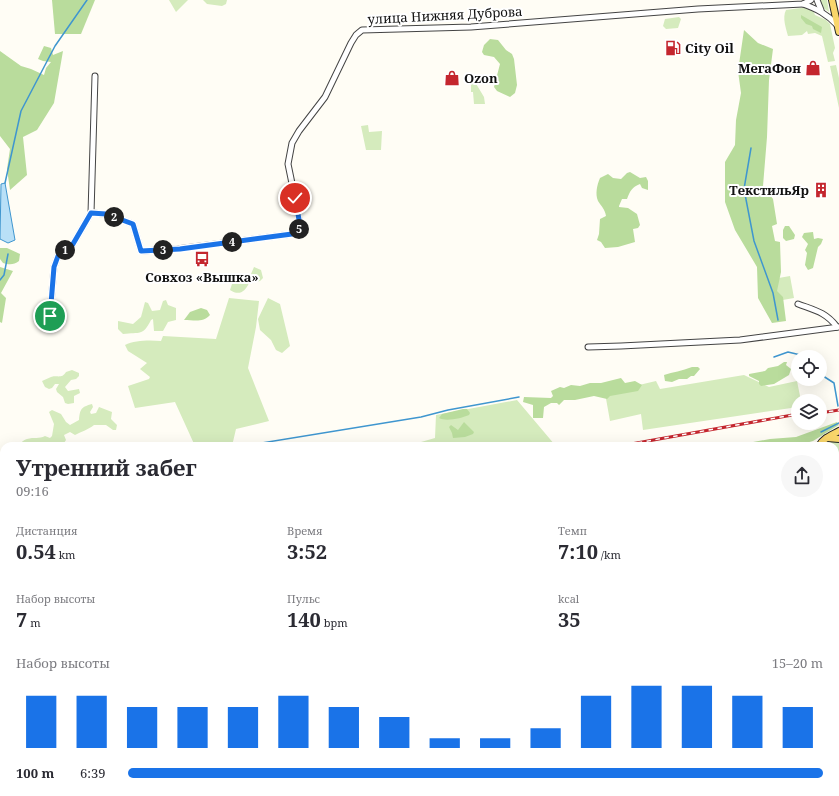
<!DOCTYPE html>
<html lang="ru">
<head>
<meta charset="utf-8">
<style>
  :root { --surface:#fff; --page:#f7f7f7; --text:#2b2b33; --muted:#7c7c81; --accent:#1a73e8 }
  body { margin:0; font-family:"Noto Serif",serif; background:var(--page); color:var(--text); height:100vh; display:flex; flex-direction:column; font-size:15px; white-space:nowrap }
  * { box-sizing:border-box; margin:0 }
  p { font-size:13px; color:var(--muted) }
  .icon { flex:none; width:22px; height:22px; fill:none; stroke:currentColor; stroke-width:2; stroke-linecap:round; stroke-linejoin:round }
  .map { position:relative; flex:1; overflow:hidden }
  .details { position:absolute; left:0px; top:442px; width:839px; height:354px; display:flex; flex-direction:column; background:var(--surface); border-radius:12px 12px 0 0; box-shadow:0 4px 16px #0002 }
  .details>* { flex:none }
  .tools { position:absolute; left:791px; top:350px; display:grid; gap:8px }
  .tools a { display:grid; place-items:center; width:36px; height:36px; border-radius:50%; background:var(--surface); box-shadow:0 4px 16px #0002; font-size:20px }
  .pin { position:absolute; display:grid; place-items:center; width:34px; height:34px; color:#fff; margin:-17px; border:2px solid #fff; border-radius:50%; box-shadow:0 1px 4px #0007 }
  .km { position:absolute; width:20px; height:20px; margin:-10px; border-radius:50%; background:#222; color:#fff; font-size:11px; line-height:20px; text-align:center }
  .round { display:grid; place-items:center; flex:none; width:42px; height:42px; border-radius:21px; background:var(--page) }
  .head { display:flex; align-items:center; justify-content:space-between; height:68px; padding:0 16px }
  h1 { font-size:22px; font-weight:700; line-height:30px }
  .stats { display:grid; grid-template-columns:repeat(3,1fr); gap:6px; height:68px; padding:4px 16px }
  .stats div { display:grid; align-content:center }
  .stats b { font-size:20px; font-weight:700 }
  .stats small { font-size:11px; font-weight:400 }
  .stats p { font-size:11px }
  .chart { height:112px; padding:8px 16px }
  .chart p { display:flex; justify-content:space-between }
  .chart svg { width:100%; height:72px; margin-top:4px; stroke:var(--accent); stroke-width:6 }
  ul { padding:0 16px; list-style:none; font-size:13px }
  li { display:grid; grid-template-columns:64px 48px 1fr; align-items:center; height:30px }
  li i { height:10px; border-radius:5px; background:var(--accent) }
  .map>svg:first-child { display:block }
  .green { fill:#d5ebbd }
  .forest { fill:#b9dc9c }
  .water { fill:#b9e0f7; stroke:#3f96cf }
  .lines { fill:none; stroke-linecap:round; stroke-linejoin:round }
  .stream { stroke:#3f96cf; stroke-width:1.5 }
  .minor-casing { stroke:#444; stroke-width:7 }
  .major-casing { stroke:#222; stroke-width:8 }
  .minor { stroke:#fff; stroke-width:5 }
  .major { stroke:#f9d66b; stroke-width:6 }
  .rail-casing { stroke:#c4262e; stroke-width:3 }
  .rail { stroke:#fff; stroke-width:1.5; stroke-dasharray:4.5; stroke-linecap:butt }
  .route-casing { stroke:#fff; stroke-width:8 }
  .route { stroke:#1a73e8; stroke-width:5 }
  .labels { text-anchor:middle; stroke-width:4; stroke-linejoin:round; paint-order:stroke }
  .street-label { font-size:13px; fill:#111; stroke:#fff }
  .poi-label { font-size:13px; font-weight:bold; fill:#111; stroke:#fff; text-anchor:start }
</style>
</head>
<body>
<div class="map">
<svg width="839" height="796" viewBox="0 0 839 796">
  <rect width="100%" height="100%" fill="#fffdf5"/>
  <g class="green">
    <path d="M 169,0 L 188,0 L 176,12 Z"/>
    <path d="M 203,0 L 227,0 L 226,4 L 222,6 L 207,4 Z"/>
    <path d="M 820,0 L 827,0 L 829,12 L 822,7 Z"/>
    <path d="M 808,7 L 813,10 L 815,15 L 826,20 L 830,24 L 835,48 L 833,53 L 835,61 L 828,62 L 822,36 L 815,33 L 808,34 L 807,31 L 802,35 L 788,36 C 786,28 782,18 786,10 Z"/>
    <path d="M 679,17 L 681,19 L 678,28 L 666,29 L 663,26 L 665,19 Z"/>
    <path d="M 836,65 L 839,78 L 839,108 L 830,66 Z"/>
    <path d="M 475,82 L 484,97 L 485,104 L 474,104 L 473,92 L 471,92 L 471,83 Z"/>
    <path d="M 368,125 L 369,132 L 382,131 L 381,150 L 366,150 L 361,126 Z"/>
    <path d="M 254,267 L 261,270 L 263,278 L 260,281 L 249,283 C 245,292 239,296 230,290 L 232,284 L 232,279 L 235,278 L 240,283 L 244,282 L 246,278 L 251,278 L 251,274 Z"/>
    <path d="M 790,276 L 794,298 L 777,301 L 773,279 Z"/>
    <path d="M 229,298 L 259,301 L 256,327 L 248,368 L 269,421 L 236,429 L 232,446 L 195,446 L 175,402 L 135,408 L 128,386 L 149,379 L 150,377 L 140,369 L 147,363 L 128,351 L 125,345 C 135,340 150,340 161,341 L 163,336 L 216,339 Z"/>
    <path d="M 268,298 L 280,304 L 290,346 L 282,353 L 276,350 L 271,340 L 260,330 L 258,319 Z"/>
    <path d="M 166,300 L 168,305 L 176,308 L 176,320 L 168,322 L 163,331 L 154,331 L 153,319 L 151,320 C 143,336 140,332 123,334 L 118,329 L 118,321 L 133,324 L 141,317 L 145,302 L 148,303 L 152,311 L 160,310 L 163,301 Z"/>
    <path d="M 72,370 L 79,373 L 79,376 L 76,379 L 71,380 L 65,387 L 68,391 L 79,389 L 80,393 L 74,396 L 74,403 L 68,404 L 65,403 L 63,397 L 57,392 L 56,389 L 59,384 L 55,384 L 52,388 L 49,389 L 45,387 L 42,381 C 45,380 48,378 51,377 C 58,375 62,379 66,372 Z"/>
    <path d="M 744,375 L 769,387 L 797,381 L 801,401 L 798,401 L 798,407 L 643,430 L 641,414 L 610,421 L 605,393 L 656,381 L 660,389 Z"/>
    <path d="M 517,400 L 555,445 L 549,446 L 407,446 L 435,438 L 436,415 Z"/>
    <path d="M 92,404 L 93,407 L 90,412 L 91,414 L 96,413 L 99,407 L 112,412 L 111,419 L 117,425 L 116,430 L 113,430 L 106,425 L 94,425 C 88,430 82,431 75,435 L 70,432 L 64,435 L 66,440 L 64,443 L 56,446 L 39,445 L 38,446 L 15,446 C 20,444 23,440 27,439 C 34,437 39,439 45,436 L 50,438 L 52,436 L 54,424 L 49,412 L 52,410 L 61,414 L 66,422 L 70,425 L 79,420 C 80,409 81,407 92,404 Z"/>
    <path d="M 829,441 L 839,441 L 839,466 L 835,466 L 835,446 L 824,446 Z"/>
    <path d="M 0,517 L 4,517 L 4,553 L 0,554 Z"/>
    <path d="M 12,792 L 94,792 L 94,796 L 12,796 L 11,795 Z"/>
  </g>
  <g class="forest">
    <path d="M 52,0 L 95,0 L 81,34 L 55,34 Z"/>
    <path d="M 801,15 L 822,27 L 821,33 L 813,29 L 812,26 L 806,24 L 801,18 Z"/>
    <path d="M 744,30 L 758,43 L 773,49 L 769,80 L 767,137 L 763,186 L 773,199 L 777,224 L 772,226 L 775,241 L 780,242 L 781,272 L 777,291 L 783,297 L 786,321 L 772,323 L 758,298 L 757,267 L 735,230 L 725,202 L 725,162 L 735,145 L 736,120 L 741,93 L 738,71 Z"/>
    <path d="M 490,39 L 498,40 L 506,50 L 512,54 L 514,59 L 517,85 L 515,93 L 510,97 L 497,91 L 494,87 L 500,64 L 494,57 L 484,55 L 482,52 L 484,45 Z"/>
    <path d="M 44,46 L 51,48 L 53,55 L 63,51 L 54,103 L 37,130 L 23,137 L 27,175 L 10,190 L 7,169 L 10,149 L 0,136 L 0,51 L 21,66 L 31,69 L 44,75 L 46,68 L 51,62 L 43,61 L 38,59 Z"/>
    <path d="M 630,172 L 640,178 L 646,177 L 648,181 L 648,190 L 642,188 L 640,184 C 632,187 630,191 627,199 L 622,199 L 619,206 L 619,207 L 628,208 L 637,214 L 640,225 L 638,228 L 633,229 L 635,242 L 618,247 L 605,248 L 601,242 L 597,240 L 599,234 L 600,219 L 606,216 C 605,209 601,206 598,201 C 595,194 597,185 600,178 L 608,174 L 613,178 L 621,179 L 627,173 Z"/>
    <path d="M 785,226 L 789,226 L 795,235 L 794,239 L 786,241 L 783,238 L 783,230 Z"/>
    <path d="M 813,232 L 814,239 L 818,238 L 823,239 L 821,244 L 818,247 L 813,268 L 808,270 L 805,265 L 807,253 L 805,250 L 808,244 L 802,237 L 804,233 Z"/>
    <path d="M 0,248 L 7,248 L 20,254 L 19,261 C 14,265 9,265 3,263 L 0,259 Z"/>
    <path d="M 0,267 L 13,271 L 1,293 L 6,298 L 2,323 L 0,322 Z"/>
    <path d="M 201,308 L 207,310 L 210,315 C 203,323 194,320 184,320 L 190,312 Z"/>
    <path d="M 784,362 L 787,362 L 786,365 L 791,369 L 789,375 L 774,384 L 761,386 L 759,384 L 759,381 L 749,376 L 749,374 L 765,371 L 768,368 L 778,366 Z"/>
    <path d="M 692,367 L 698,367 L 700,369 L 694,376 L 691,376 L 687,379 L 679,379 L 672,382 L 665,381 L 664,375 C 673,372 682,371 692,367 Z"/>
    <path d="M 621,378 L 625,383 L 635,381 L 642,385 L 638,391 L 610,396 L 607,399 L 594,396 L 575,400 L 564,400 L 559,405 L 557,403 L 551,403 L 544,407 L 543,418 L 533,418 L 533,405 L 523,402 L 524,397 L 551,398 L 553,396 L 551,391 L 560,387 L 564,388 L 571,385 L 580,386 L 590,383 L 601,383 Z"/>
    <path d="M 463,409 L 467,409 L 470,413 L 469,415 C 462,418 446,422 439,418 L 442,414 Z"/>
    <path d="M 464,422 L 474,432 L 473,434 L 465,437 L 453,438 L 452,433 L 449,427 L 451,425 L 458,430 Z"/>
    <path d="M 837,422 L 839,425 L 813,441 L 795,446 L 731,446 L 770,439 L 796,437 Z"/>
    <path d="M 0,486 L 4,501 L 4,511 L 0,512 Z"/>
    <path d="M 4,582 L 4,605 L 0,606 L 0,584 Z"/>
  </g>
  <g class="water">
    <path d="M 5,183 L 15,240 L 8,243 L 0,239 L 1,184 Z"/>
    <path d="M 545,792 L 564,792 L 564,796 L 546,796 Z"/>
  </g>
  <g class="lines">
    <g class="stream">
      <path d="M 751,148 L 744,189 L 754,241 L 773,293 L 778,320"/>
      <path d="M 5,183 L 21,111 L 55,46 L 87,0"/>
      <path d="M 0,280 L 4,275 L 8,254"/>
      <path d="M 774,357 L 788,352 L 809,357"/>
      <path d="M 820,374 L 834,383 L 838,406"/>
      <path d="M 821,432 L 839,423"/>
      <path d="M 244,446 L 421,417 L 448,410 L 519,397"/>
    </g>
    <defs>
      <g id="minor">
        <path d="M 817,0 L 821,10"/>
        <path d="M 803,4 C 817,9 827,14 837,25"/>
        <path d="M 91,213 L 106,214 L 133,224 L 141,251 L 177,249 L 292,234 L 298,232 L 300,225 L 295,198 L 288,164 L 292,143 L 299,131 L 325,97 L 351,43 L 356,35 L 362,30 L 471,27 L 698,9 L 803,4 L 811,0"/>
        <path d="M 798,304 C 814,310 826,312 837,327"/>
        <path d="M 50,316 L 54,267 L 58,256 L 73,244 L 91,213 L 95,76"/>
        <path d="M 588,347 L 621,346 L 740,340 L 839,327"/>
        <path d="M 835,547 L 839,546"/>
        <path d="M 835,752 L 839,751"/>
        <path d="M 0,755 L 4,755"/>
        <path d="M 672,796 L 686,792"/>
      </g>
      <g id="major">
        <path d="M 832,0 L 839,32"/>
        <path d="M 827,438 L 839,439"/>
        <path d="M 819,446 C 823,438 832,435 839,431"/>
        <path d="M 835,472 L 839,470"/>
      </g>
    </defs>
    <use href="#minor" class="minor-casing"/>
    <use href="#major" class="major-casing"/>
    <use href="#minor" class="minor"/>
    <use href="#major" class="major"/>
    <defs>
      <g id="rail">
        <path d="M 820,413 L 839,410"/>
        <path d="M 620,446 L 798,414"/>
        <path d="M 835,513 L 839,512"/>
        <path d="M 0,556 L 4,556"/>
        <path d="M 835,684 L 839,683"/>
      </g>
    </defs>
    <use href="#rail" class="rail-casing"/>
    <use href="#rail" class="rail"/>
  </g>
  <g class="lines">
    <defs>
      <path id="route" d="M 50,316 L 54,267 L 58,256 L 73,244 L 91,213 L 106,214 L 133,224 L 141,251 L 180,249 L 292,234 L 298,232 L 300,225 L 295,198"/>
    </defs>
    <use href="#route" class="route-casing"/>
    <use href="#route" class="route"/>
  </g>
  <defs>
    <symbol id="fuel-bare" viewBox="-9 -9 18 18"><path d="M-5.5-6h7V0h2V4h1.3V-2.5L3-4.5l.8-.8L6-3V5H2.5V1h-1V6h-7ZM-4.2-4.7v3.2H.2V-4.7Z" fill="#c4262e" stroke="#fff" stroke-width="2.5" paint-order="stroke"/></symbol>
    <symbol id="shop-bare" viewBox="-9 -9 18 18"><path d="M-5-2.5h2.3a2.7 3.5 0 0 1 5.4 0H5L5.5 6h-11ZM-1.5-2.5h3a1.5 2.3 0 0 0-3 0Z" fill="#c4262e" stroke="#fff" stroke-width="2.5" paint-order="stroke"/></symbol>
    <symbol id="building-bare" viewBox="-9 -9 18 18"><path d="M-4-6H4V6H1V3H-1V6H-4ZM-2.5-4.3h1.7v1.8h-1.7ZM.8-4.3h1.7v1.8H.8ZM-2.5-1h1.7V.8h-1.7ZM.8-1h1.7V.8H.8Z" fill="#c4262e" stroke="#fff" stroke-width="2.5" paint-order="stroke"/></symbol>
    <symbol id="bus-bare" viewBox="-9 -9 18 18"><path d="M-5-6H5V4H4V6H2V4H-2V6H-4V4H-5ZM-3.5-4V0h7V-4ZM-3.5 1.2v1.5H-2V1.2ZM2 1.2v1.5H3.5V1.2Z" fill="#c4262e" stroke="#fff" stroke-width="2.5" paint-order="stroke"/></symbol>
  </defs>
  <g fill-rule="evenodd">
    <use href="#fuel-bare" x="662" y="37" width="22" height="22"/>
    <use href="#shop-bare" x="802" y="57" width="22" height="22"/>
    <use href="#shop-bare" x="441" y="67" width="22" height="22"/>
    <use href="#building-bare" x="810" y="179" width="22" height="22"/>
    <use href="#bus-bare" x="191" y="248" width="22" height="22"/>
  </g>
  <g class="labels">
    <g class="street-label">
      <text transform="translate(445 15) rotate(-3)" y="5">улица Нижняя Дуброва</text>
    </g>
    <g class="poi-label">
      <text x="685" y="53">City Oil</text>
      <text x="801" y="73" text-anchor="end">МегаФон</text>
      <text x="464" y="83">Ozon</text>
      <text x="809" y="195" text-anchor="end">ТекстильЯр</text>
      <text x="202" y="282" text-anchor="middle">Совхоз «Вышка»</text>
    </g>
  </g>
</svg>
<div class="tools">
<a><svg class="icon" aria-label="locate" viewBox="0 0 24 24"><circle cx="12" cy="12" r="6"/><path d="M12 2v4M12 18v4M2 12h4M18 12h4"/></svg></a>
<a><svg class="icon" aria-label="layers" viewBox="0 0 24 24"><path d="M12 4l9 5-9 5-9-5zM3 14l9 5 9-5"/></svg></a>
</div>
<div class="pin" style="left:50px;top:316px;background:#1e9e55"><svg class="icon" aria-label="arrive" viewBox="0 0 24 24"><path d="M6 21V4h12l-3 4 3 4H6"/></svg></div>
<div class="pin" style="left:295px;top:198px;background:#d93025"><svg class="icon" aria-label="check" viewBox="0 0 24 24"><path d="M5 12l5 5 9-10"/></svg></div>
<b class="km" style="left:65px;top:250px">1</b>
<b class="km" style="left:114px;top:217px">2</b>
<b class="km" style="left:163px;top:250px">3</b>
<b class="km" style="left:232px;top:242px">4</b>
<b class="km" style="left:299px;top:229px">5</b>
<section class="details">
<div class="head"><div><h1>Утренний забег</h1><p>09:16</p></div><a class="round"><svg class="icon" aria-label="share" viewBox="0 0 24 24"><path d="M12 15V3M7 8l5-5 5 5M5 13v7h14v-7"/></svg></a></div>
<div class="stats">
<div><p>Дистанция</p><b>0.54<small> km</small></b></div>
<div><p>Время</p><b>3:52</b></div>
<div><p>Темп</p><b>7:10<small> /km</small></b></div>
</div>
<div class="stats">
<div><p>Набор высоты</p><b>7<small> m</small></b></div>
<div><p>Пульс</p><b>140<small> bpm</small></b></div>
<div><p>kcal</p><b>35</b></div>
</div>
<div class="chart"><p><span>Набор высоты</span>15–20 m</p>
<svg viewBox="0 0 160 44" preserveAspectRatio="none"><path d="M5 44V12M15 44V12M25 44V19M35 44V19M45 44V19M55 44V12M65 44V19M75 44V25M85 44V38M95 44V38M105 44V32M115 44V12M125 44V6M135 44V6M145 44V12M155 44V19"/></svg>
</div>
<ul>
<li><b>100 m</b>6:39<i style="width:100%"></i></li>
</ul>
</section>
</div>
</body>
</html>
